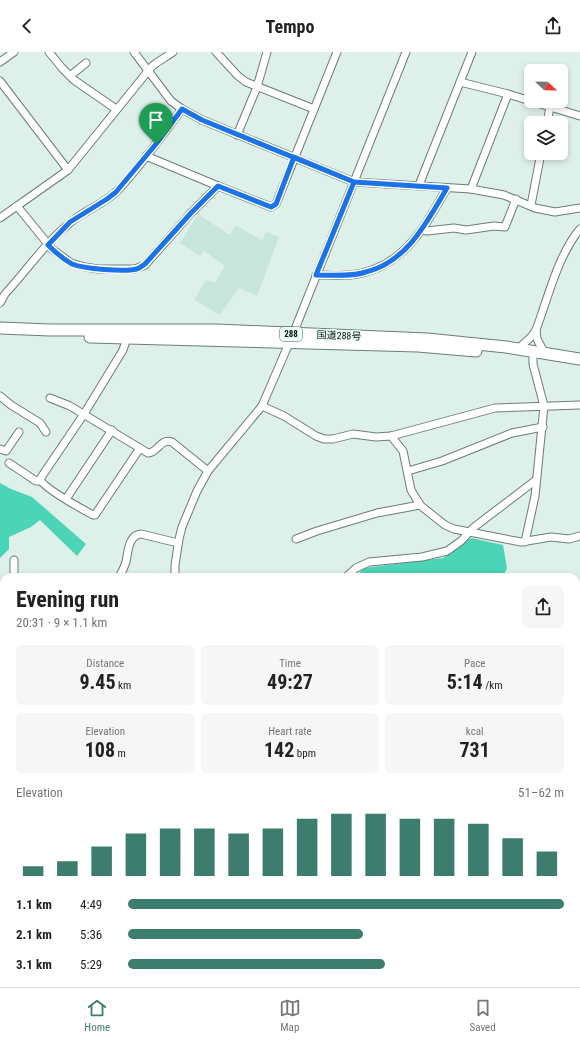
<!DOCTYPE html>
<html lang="en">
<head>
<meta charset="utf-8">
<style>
  :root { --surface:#fff; --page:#f6f6f6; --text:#222; --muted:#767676; --line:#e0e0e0; --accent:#3d7d6d }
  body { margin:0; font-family:"Roboto Condensed","Noto Sans JP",sans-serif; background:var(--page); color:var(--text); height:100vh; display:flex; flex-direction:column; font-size:15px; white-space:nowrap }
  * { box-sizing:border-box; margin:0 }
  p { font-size:13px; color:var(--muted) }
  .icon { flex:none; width:22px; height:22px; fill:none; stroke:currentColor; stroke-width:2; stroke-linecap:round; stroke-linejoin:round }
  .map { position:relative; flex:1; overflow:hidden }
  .drawer { position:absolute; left:0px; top:521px; width:580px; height:414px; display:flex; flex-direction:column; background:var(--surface); border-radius:12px 12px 0 0; box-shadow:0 2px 6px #0003 }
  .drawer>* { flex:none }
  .needle { width:26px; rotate:112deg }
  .controls { position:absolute; left:524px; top:12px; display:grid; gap:8px }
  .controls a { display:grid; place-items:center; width:44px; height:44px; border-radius:6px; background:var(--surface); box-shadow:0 2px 6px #0003; font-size:20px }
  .pin { position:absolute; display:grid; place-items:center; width:34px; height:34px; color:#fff; margin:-41px -17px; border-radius:50% 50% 50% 0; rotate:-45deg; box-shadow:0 0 4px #0007 }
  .pin .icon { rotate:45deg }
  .round { display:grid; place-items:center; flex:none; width:42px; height:42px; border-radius:6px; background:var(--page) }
  .headline { display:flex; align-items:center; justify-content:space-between; height:68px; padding:0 16px }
  h1 { font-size:22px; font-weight:700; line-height:30px }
  .metrics { display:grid; grid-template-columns:repeat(3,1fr); gap:6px; height:68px; padding:4px 16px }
  .metrics div { display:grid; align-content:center; border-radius:6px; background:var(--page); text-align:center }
  .metrics b { font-size:20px; font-weight:700 }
  .metrics small { font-size:11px; font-weight:400 }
  .metrics p { font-size:11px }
  .chart { height:112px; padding:8px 16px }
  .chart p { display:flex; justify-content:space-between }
  .chart svg { width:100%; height:72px; margin-top:4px; stroke:var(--accent); stroke-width:6 }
  ul { padding:0 16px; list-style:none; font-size:13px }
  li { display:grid; grid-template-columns:64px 48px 1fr; align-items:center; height:30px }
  li i { height:10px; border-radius:5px; background:var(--accent) }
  header { display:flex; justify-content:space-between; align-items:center; height:52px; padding:0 16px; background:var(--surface); font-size:18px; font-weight:700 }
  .menu { display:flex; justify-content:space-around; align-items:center; height:56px; border-top:1px solid var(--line); background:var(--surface); font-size:11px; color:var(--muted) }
  .menu a { display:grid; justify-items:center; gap:2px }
  .menu .active { color:var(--accent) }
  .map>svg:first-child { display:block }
  .built { fill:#c8e5dc }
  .green { fill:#8ce1ca }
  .forest { fill:#4bd4b5 }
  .water { fill:#56ddbd }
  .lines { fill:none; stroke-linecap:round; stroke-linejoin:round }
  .minor-casing { stroke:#6b7d78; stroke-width:9 }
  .highway-casing { stroke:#6b7d78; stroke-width:13 }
  .minor { stroke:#fff; stroke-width:7 }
  .highway { stroke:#fff; stroke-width:11 }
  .route-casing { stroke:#fff; stroke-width:8 }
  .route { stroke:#1a73e8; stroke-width:5 }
  .labels { text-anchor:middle; stroke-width:3; stroke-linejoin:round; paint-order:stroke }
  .shield { fill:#eafef8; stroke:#4e5956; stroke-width:1 }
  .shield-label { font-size:9px; font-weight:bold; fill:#0b1210 }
  .street-label { font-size:10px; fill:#0b1210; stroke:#eafef8 }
</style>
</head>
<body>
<header><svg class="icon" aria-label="back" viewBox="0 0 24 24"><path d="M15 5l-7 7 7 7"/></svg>Tempo<svg class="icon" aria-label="share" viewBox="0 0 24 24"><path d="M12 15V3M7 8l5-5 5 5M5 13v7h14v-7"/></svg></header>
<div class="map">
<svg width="580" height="935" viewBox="0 0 580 935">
  <rect width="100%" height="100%" fill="#ddf1ea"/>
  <path class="built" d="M 198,162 L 230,183 L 235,173 L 262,188 L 266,180 L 279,185 L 257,244 L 239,236 L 220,263 L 194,248 L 206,228 L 215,231 L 225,214 L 204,199 L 200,204 L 180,191 Z"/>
  <path class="green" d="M 0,685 L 4,686 L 4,760 L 0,767 Z"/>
  <g class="forest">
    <path d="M 0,431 L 11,437 L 32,445 L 86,492 L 77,504 L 40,468 L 31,475 L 9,485 L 9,497 L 0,506 Z"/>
    <path d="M 471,486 L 503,493 L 507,516 L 503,525 L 355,525 L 364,516 L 443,506 Z"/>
  </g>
  <path class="water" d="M 294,931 L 340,931 L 340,934 L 291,935 Z"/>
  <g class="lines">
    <defs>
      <g id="minor">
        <path d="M 49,0 L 62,16 L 74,28 L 116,57"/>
        <path d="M 134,0 L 171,49 L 182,57 L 202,68 L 354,130 L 471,137 L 504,143 L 535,156 L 555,160 L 580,156"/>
        <path d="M 216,0 L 238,24 L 246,30 L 314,57"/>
        <path d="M 0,10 L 14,0"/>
        <path d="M 70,24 L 86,11"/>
        <path d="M 0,29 L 68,118"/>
        <path d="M 460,30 L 508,42 L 580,64"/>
        <path d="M 547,71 L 550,55"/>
        <path d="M 237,83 L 257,35 L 267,0"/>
        <path d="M 419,133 L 472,0"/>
        <path d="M 218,134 L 271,155 L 276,152 L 337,0"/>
        <path d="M 471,137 L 508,42"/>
        <path d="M 531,153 L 541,101"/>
        <path d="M 17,154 L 52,197 L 71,211 L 85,215 L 98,217 L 135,217 L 145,213 L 191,161 L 218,134 L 146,104"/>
        <path d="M 0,166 L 68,118 L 144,24 C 151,12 162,8 173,0"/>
        <path d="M 422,178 L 427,179 L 454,176 L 466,178 L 494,174 L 505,175 L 516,147"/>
        <path d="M 316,223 C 327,223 339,224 350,223 C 402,218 424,176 447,136"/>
        <path d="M 0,251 L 5,242 C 27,218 46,190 71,170 C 85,158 104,152 117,139 C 141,114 161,85 182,57"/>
        <path d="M 536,278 L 537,287 L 544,300"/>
        <path d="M 127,286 L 123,298 L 84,362 L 40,427 C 43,436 82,457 93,463 L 95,463 L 140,396"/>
        <path d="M 519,296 L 531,285 L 536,278 C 548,246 558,203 580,177"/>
        <path d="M 0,344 L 11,353 L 40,371 L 46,380"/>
        <path d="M 50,346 L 70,354 L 148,401 C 158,401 160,386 172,390 L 208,419"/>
        <path d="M 262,354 L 284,364 L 316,384 L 324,387 L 333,387 L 353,382 L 376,385 L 391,384 L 495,356 L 580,353"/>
        <path d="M 391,384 L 403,399 L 411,438 L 417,448 L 421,454 L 445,473 L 454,477 L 521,490 L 551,485 L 569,487 L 580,484"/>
        <path d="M 0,397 L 6,399 L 19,380"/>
        <path d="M 9,411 L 36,429 L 40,429"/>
        <path d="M 408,419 L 442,409 L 512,381 L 543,375"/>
        <path d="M 66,447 L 112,378"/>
        <path d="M 296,487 L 317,479 L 377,461 L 420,453"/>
        <path d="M 525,490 L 535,444 L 544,354 L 533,312 L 533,305"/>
        <path d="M 14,508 L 14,525"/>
        <path d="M 119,525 C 122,520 124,516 126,510 C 128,501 128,483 141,482 L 178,491"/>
        <path d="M 175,525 L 175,513 L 179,487 L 182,475 L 197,439 L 208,419 L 262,354 L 293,282 L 406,0"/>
        <path d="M 346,525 L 356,516 L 369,510 L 422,505 L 447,499 L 461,489 L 473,476 L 536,428"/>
        <path d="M 0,547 L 4,547"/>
        <path d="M 576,591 L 580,570"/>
        <path d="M 0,596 L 4,594"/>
        <path d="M 576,626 L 580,607"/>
        <path d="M 576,654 L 580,653"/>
        <path d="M 576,783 L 580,787"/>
        <path d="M 576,895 L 580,897"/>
        <path d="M 209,931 L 220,935"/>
        <path d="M 486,931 L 489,935"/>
        <path d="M 349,932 L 369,935"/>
        <path d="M 87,935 L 89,931"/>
        <path d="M 433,935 L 435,931"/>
        <path d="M 441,935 L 443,931"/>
      </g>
      <g id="highway">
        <path d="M 0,276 L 50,278 L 217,278 L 427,287 L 506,295 L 580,307"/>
        <path d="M 90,285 L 418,294 L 476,299"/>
      </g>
    </defs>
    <use href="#minor" class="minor-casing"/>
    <use href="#highway" class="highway-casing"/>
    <use href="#minor" class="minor"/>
    <use href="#highway" class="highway"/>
  </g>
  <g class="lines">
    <defs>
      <path id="route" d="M 156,92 L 116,140 L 107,147 L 70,170 L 48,193 C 55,200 63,207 72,212 C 84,217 124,220 137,217 C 140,216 142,214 145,212 L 191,161 L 218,134 L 271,155 L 276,152 L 294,105 L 354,130 L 316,223 C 332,223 350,225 366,220 C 407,210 427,170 447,136 L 354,130 L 202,68 L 182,57 L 156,92"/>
    </defs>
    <use href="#route" class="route-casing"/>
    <use href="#route" class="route"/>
  </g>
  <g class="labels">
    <rect class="shield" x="280" y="275" width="22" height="14" rx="3"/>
    <g class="shield-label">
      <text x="291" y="285">288</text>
    </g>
    <g class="street-label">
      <text transform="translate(339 283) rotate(2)" y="4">国道288号</text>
    </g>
  </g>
</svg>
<div class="controls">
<a><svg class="needle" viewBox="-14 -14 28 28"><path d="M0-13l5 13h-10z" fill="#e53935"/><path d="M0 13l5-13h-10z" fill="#767676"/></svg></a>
<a><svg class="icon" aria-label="layers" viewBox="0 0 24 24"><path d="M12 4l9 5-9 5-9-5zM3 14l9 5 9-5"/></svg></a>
</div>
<div class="pin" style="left:156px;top:92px;background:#1e9e55"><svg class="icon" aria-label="arrive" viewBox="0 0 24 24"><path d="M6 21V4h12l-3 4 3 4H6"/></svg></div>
<section class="drawer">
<div class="headline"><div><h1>Evening run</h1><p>20:31 · 9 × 1.1 km</p></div><a class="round"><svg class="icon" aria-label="share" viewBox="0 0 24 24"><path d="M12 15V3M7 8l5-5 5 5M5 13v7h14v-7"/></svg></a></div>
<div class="metrics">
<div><p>Distance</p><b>9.45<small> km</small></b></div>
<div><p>Time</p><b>49:27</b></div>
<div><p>Pace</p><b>5:14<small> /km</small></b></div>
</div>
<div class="metrics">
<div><p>Elevation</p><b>108<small> m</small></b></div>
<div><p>Heart rate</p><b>142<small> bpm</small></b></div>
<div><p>kcal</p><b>731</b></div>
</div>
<div class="chart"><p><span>Elevation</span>51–62 m</p>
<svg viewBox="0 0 160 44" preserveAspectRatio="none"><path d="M5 44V38M15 44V35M25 44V26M35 44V18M45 44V15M55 44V15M65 44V18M75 44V15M85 44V9M95 44V6M105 44V6M115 44V9M125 44V9M135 44V12M145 44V21M155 44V29"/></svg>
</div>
<ul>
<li><b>1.1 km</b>4:49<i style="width:100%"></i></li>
<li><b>2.1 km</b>5:36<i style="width:54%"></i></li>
<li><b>3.1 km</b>5:29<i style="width:59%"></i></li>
</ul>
</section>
</div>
<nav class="menu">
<a class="active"><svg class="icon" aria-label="home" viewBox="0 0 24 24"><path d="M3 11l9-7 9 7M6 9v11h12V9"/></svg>Home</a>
<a><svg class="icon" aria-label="map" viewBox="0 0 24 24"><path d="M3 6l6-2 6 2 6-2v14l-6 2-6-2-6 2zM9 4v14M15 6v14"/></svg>Map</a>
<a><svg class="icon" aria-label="saved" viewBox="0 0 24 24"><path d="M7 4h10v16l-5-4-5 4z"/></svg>Saved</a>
</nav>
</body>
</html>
